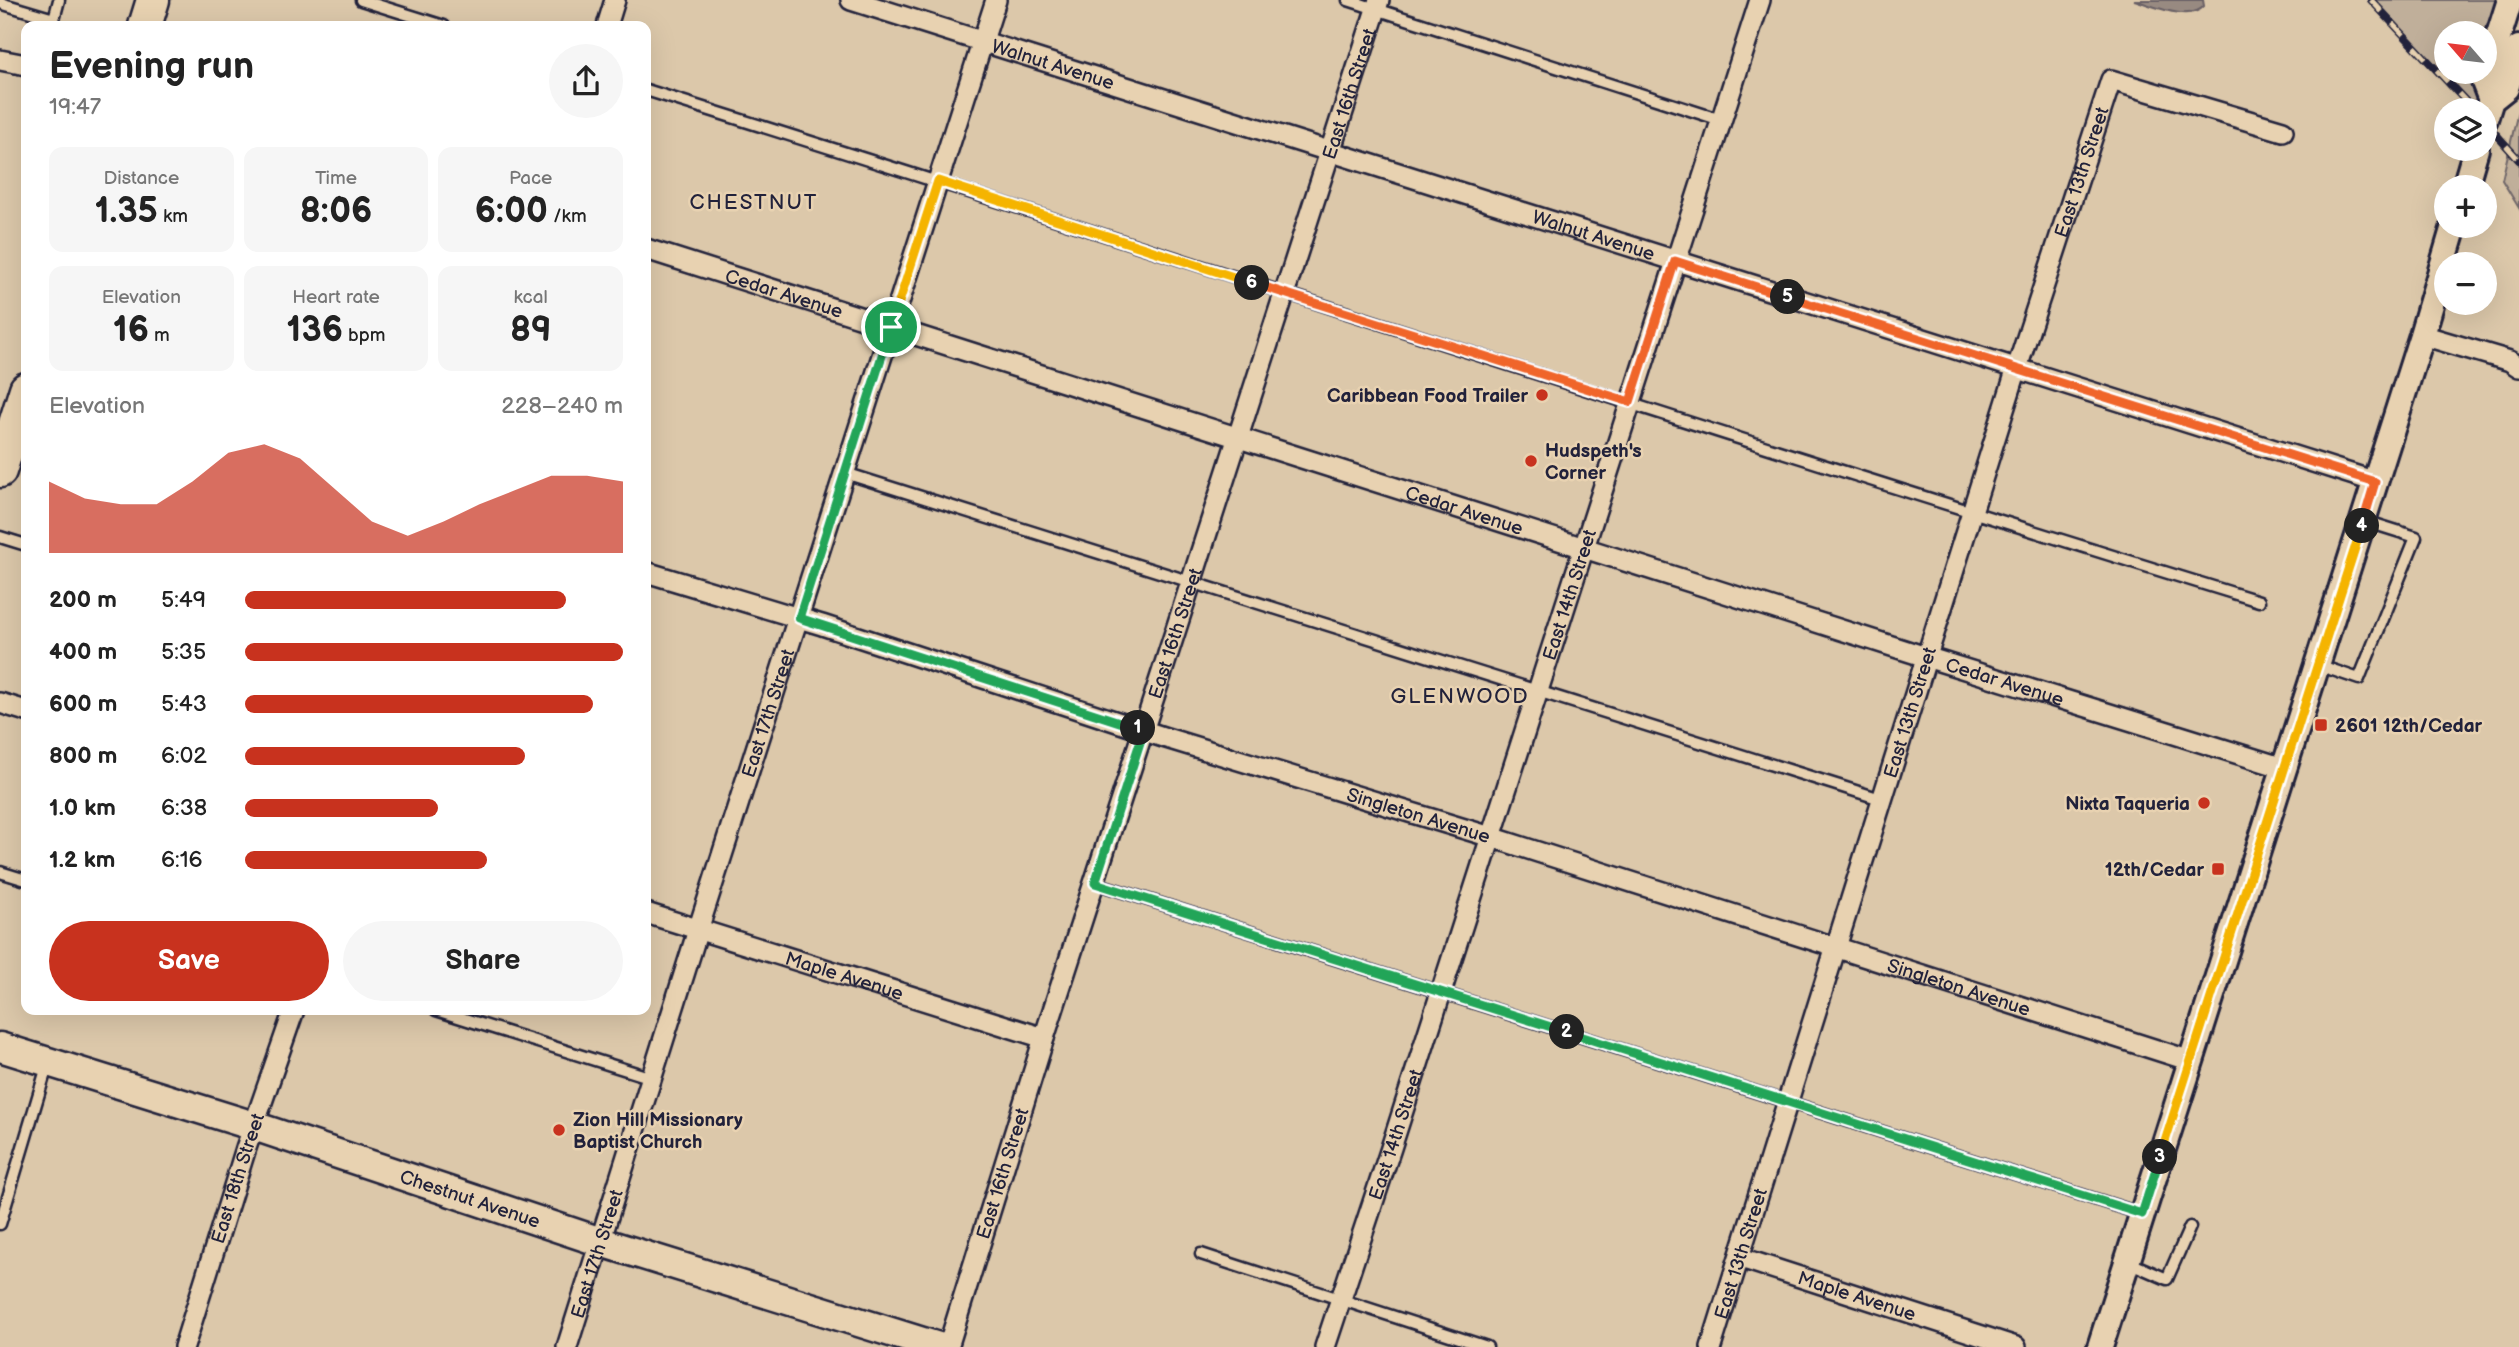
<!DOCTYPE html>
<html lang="en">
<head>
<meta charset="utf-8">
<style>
  :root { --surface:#fff; --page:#f6f6f6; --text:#222; --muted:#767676; --accent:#c8321e }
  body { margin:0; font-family:"Balsamiq Sans",sans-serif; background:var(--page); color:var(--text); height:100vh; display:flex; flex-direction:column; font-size:26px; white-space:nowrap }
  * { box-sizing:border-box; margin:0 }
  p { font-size:23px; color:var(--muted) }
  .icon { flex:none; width:38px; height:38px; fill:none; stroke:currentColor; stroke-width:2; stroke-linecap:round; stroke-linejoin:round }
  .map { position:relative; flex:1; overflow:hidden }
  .panel { position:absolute; left:21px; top:21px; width:630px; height:994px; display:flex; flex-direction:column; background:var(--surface); border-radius:14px; box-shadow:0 7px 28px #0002 }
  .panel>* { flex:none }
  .needle { width:46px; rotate:298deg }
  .fabs { position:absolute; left:2434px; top:21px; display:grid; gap:14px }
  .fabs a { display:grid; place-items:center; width:63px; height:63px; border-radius:50%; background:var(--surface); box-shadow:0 7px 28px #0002; font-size:35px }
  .pin { position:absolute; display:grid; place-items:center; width:60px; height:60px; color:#fff; margin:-30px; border:4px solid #fff; border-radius:50%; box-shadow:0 2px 7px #0007 }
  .km { position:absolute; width:35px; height:35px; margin:-18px; border-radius:50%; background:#222; color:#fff; font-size:19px; line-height:35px; text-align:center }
  .round { display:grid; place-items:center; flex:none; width:74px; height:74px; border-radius:37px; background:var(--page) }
  .overview { display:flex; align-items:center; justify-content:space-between; height:119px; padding:0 28px }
  h1 { font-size:38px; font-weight:600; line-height:52px }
  .stats { display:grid; grid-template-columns:repeat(3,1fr); gap:10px; height:119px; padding:7px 28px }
  .stats div { display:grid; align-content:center; border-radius:14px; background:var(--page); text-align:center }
  .stats b { font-size:35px; font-weight:600 }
  .stats small { font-size:19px; font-weight:400 }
  .stats p { font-size:19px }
  .chart { height:196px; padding:14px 28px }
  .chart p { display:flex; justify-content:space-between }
  .chart svg { width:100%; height:126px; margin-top:7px; fill:var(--accent); opacity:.7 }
  .primary-button { display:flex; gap:14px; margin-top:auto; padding:14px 28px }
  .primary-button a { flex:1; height:80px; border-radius:42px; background:var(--accent); color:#fff; font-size:28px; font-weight:600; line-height:80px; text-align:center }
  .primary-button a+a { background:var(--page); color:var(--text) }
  ul { padding:0 28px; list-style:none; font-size:23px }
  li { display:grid; grid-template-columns:112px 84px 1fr; align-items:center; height:52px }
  li i { height:18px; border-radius:9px; background:var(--accent) }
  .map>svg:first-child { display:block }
  .green { fill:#c0af9a; stroke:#71686a; stroke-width:2; fill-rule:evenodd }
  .water { fill:#988a81; stroke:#696065; stroke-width:2 }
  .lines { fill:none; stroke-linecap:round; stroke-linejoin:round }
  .service-casing { stroke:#22223b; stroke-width:15 }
  .minor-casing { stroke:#22223b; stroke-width:24 }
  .tertiary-casing { stroke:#22223b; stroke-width:30 }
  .secondary-casing { stroke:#22223b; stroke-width:33 }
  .primary-casing { stroke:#22223b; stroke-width:37 }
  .service { stroke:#e8d2b1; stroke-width:10 }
  .minor { stroke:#e8d2b1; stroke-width:19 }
  .tertiary { stroke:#e8d2b1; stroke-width:24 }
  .secondary { stroke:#e8d2b1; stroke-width:28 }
  .primary { stroke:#e8d2b1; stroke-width:32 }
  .rail-casing { stroke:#22223b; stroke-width:8 }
  .rail { stroke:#e8d2b1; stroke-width:5; stroke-dasharray:16; stroke-linecap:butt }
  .split-1-casing { stroke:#fff; stroke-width:14 }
  .split-2-casing { stroke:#fff; stroke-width:14 }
  .split-3-casing { stroke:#fff; stroke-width:14 }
  .split-4-casing { stroke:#fff; stroke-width:14 }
  .split-5-casing { stroke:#fff; stroke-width:14 }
  .split-6-casing { stroke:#fff; stroke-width:14 }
  .split-7-casing { stroke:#fff; stroke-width:14 }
  .split-1 { stroke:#22a559; stroke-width:9 }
  .split-2 { stroke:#22a559; stroke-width:9 }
  .split-3 { stroke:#22a559; stroke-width:9 }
  .split-4 { stroke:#f5b400; stroke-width:9 }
  .split-5 { stroke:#f0652b; stroke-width:9 }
  .split-6 { stroke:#f0652b; stroke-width:9 }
  .split-7 { stroke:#f5b400; stroke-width:9 }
  .poi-dot { fill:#c8321e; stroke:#e8d2b1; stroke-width:2.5 }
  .labels { text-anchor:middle; stroke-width:5; stroke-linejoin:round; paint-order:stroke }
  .street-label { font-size:19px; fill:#22223b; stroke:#e8d2b1 }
  .poi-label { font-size:19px; font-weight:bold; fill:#22223b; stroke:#e8d2b1; text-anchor:end }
  .neighbourhood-label { font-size:21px; letter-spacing:2px; fill:#22223b; stroke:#e8d2b1 }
</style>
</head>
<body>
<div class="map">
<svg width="2519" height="1347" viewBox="0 0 2519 1347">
  <rect width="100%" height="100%" fill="#dcc8aa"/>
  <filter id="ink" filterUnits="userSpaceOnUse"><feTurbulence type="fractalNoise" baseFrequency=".0143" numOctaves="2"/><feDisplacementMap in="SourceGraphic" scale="14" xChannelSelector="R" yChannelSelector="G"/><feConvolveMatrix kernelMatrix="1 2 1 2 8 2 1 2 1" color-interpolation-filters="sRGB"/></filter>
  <g filter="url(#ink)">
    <g class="green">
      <path d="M 2373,0 L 2519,0 L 2519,17 L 2485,119 L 2485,110 L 2474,110 ZM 2446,33 L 2485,33 L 2485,72 L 2446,72 Z"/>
      <path d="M 2519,107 L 2519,208 L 2502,180 Z"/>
    </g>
    <path class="water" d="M 2134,0 L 2203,0 L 2204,6 C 2189,23 2152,5 2134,0 Z"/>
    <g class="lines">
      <defs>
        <g id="service">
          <path d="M 361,0 L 444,26"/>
          <path d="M 1348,0 L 1721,120"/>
          <path d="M 0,3 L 54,19 L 59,0"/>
          <path d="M 646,90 C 1184,258 1720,436 2259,601"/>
          <path d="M 845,473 L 1884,800"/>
          <path d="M 0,537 L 26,545"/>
          <path d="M 2318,665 L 2359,679 L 2416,537 L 2365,521"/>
          <path d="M 0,872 L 26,880"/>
          <path d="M 1095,883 L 2142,1214"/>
          <path d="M 436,1010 L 652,1078"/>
          <path d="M 0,1224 L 48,1063"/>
          <path d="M 1201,1254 L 1487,1347"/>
          <path d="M 2128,1262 L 2167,1279 L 2190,1227"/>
        </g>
        <g id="minor">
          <path id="s1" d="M 851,0 L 2376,482"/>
          <path d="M 607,26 L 615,0"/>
          <path d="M 0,60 L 26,65"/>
          <path id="s2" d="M 646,249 L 1926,657 L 2284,768"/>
          <path d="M 2422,335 L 2510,361 L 2519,367"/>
          <path id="s3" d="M 646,572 L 822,625 L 1163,737 L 1491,837 L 2191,1061"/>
          <path d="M 0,703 L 26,711"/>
          <path id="s4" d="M 646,913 L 1044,1038"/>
          <path id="s5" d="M 1741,1258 L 2016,1347"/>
          <path id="s6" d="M 184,1347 L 246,1148 L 294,1010"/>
          <path id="s7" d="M 567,1347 L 698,930 L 996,0"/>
          <path id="s8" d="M 948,1347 L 1044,1038 L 1379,0"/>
          <path id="s9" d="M 1325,1347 L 1391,1148 L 1760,0"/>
          <path id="s10" d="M 1711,1347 L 2017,368 L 2111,80 L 2283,131"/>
        </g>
        <g id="tertiary">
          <path d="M 2491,100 L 2484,82 L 2510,0"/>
          <path d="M 2485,119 L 2491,100 L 2506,88 L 2519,48"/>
          <path d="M 2465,187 L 2476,149"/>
          <path d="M 2100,1347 L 2422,335 L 2454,226"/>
        </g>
        <g id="secondary">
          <path id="s11" d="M 0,1047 L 254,1126 L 601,1242 L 939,1347"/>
        </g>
        <g id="primary">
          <path d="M 145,26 L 153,0"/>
          <path d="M 0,471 L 26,389"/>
        </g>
      </defs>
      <use href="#service" class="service-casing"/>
      <use href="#minor" class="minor-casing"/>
      <use href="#tertiary" class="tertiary-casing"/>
      <use href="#secondary" class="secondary-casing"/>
      <use href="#primary" class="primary-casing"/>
      <use href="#service" class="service"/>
      <use href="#minor" class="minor"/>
      <use href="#tertiary" class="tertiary"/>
      <use href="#secondary" class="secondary"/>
      <use href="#primary" class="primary"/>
      <defs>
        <g id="rail">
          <path d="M 2371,0 L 2474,110"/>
          <path d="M 2485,122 L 2519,160"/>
        </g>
      </defs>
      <use href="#rail" class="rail-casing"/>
      <use href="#rail" class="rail"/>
    </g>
  </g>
  <g class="lines" filter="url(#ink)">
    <defs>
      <path id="split-1" d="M 891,327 L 799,618 L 1138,728"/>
      <path id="split-2" d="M 1138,728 L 1144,730 L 1095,883 L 1567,1032"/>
      <path id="split-3" d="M 1567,1032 L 2142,1214 L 2160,1157"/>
      <path id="split-4" d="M 2160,1157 L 2362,526"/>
      <path id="split-5" d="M 1788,297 L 2375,482 L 2362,526"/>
      <path id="split-6" d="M 1252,283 L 1630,402 L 1675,261 L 1788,297"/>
      <path id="split-7" d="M 891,327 L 938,181 L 1252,283"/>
    </defs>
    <use href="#split-1" class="split-1-casing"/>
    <use href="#split-2" class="split-2-casing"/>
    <use href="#split-3" class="split-3-casing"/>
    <use href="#split-4" class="split-4-casing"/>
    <use href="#split-5" class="split-5-casing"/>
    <use href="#split-6" class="split-6-casing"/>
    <use href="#split-7" class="split-7-casing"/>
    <use href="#split-1" class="split-1"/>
    <use href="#split-2" class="split-2"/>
    <use href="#split-3" class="split-3"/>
    <use href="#split-4" class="split-4"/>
    <use href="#split-5" class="split-5"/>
    <use href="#split-6" class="split-6"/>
    <use href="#split-7" class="split-7"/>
  </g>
  <g class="poi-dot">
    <circle cx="1542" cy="395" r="7"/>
    <circle cx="1531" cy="461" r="7"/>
    <rect x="2314" y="718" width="14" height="14" rx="3.5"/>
    <circle cx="2204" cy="803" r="7"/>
    <rect x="2211" y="862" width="14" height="14" rx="3.5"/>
    <circle cx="559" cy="1130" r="7"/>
  </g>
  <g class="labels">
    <g class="street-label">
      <text dy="7" stroke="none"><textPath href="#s1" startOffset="212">Walnut Avenue</textPath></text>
      <text dy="7" stroke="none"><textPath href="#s8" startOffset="1316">East 16th Street</textPath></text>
      <text dy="7" stroke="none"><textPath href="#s10" startOffset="1232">East 13th Street</textPath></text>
      <text dy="7" stroke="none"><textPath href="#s1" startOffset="779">Walnut Avenue</textPath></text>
      <text dy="7" stroke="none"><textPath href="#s2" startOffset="145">Cedar Avenue</textPath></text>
      <text dy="7" stroke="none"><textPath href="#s2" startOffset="859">Cedar Avenue</textPath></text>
      <text dy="7" stroke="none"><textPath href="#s9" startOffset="791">East 14th Street</textPath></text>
      <text dy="7" stroke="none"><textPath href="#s8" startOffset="749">East 16th Street</textPath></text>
      <text dy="7" stroke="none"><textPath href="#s2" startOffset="1426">Cedar Avenue</textPath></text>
      <text dy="7" stroke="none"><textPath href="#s7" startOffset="665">East 17th Street</textPath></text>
      <text dy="7" stroke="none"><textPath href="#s10" startOffset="665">East 13th Street</textPath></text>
      <text dy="7" stroke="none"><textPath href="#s3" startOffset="810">Singleton Avenue</textPath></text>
      <text dy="7" stroke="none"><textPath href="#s4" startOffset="208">Maple Avenue</textPath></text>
      <text dy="7" stroke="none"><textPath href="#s3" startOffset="1377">Singleton Avenue</textPath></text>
      <text dy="7" stroke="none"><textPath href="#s9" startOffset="224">East 14th Street</textPath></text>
      <text dy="7" stroke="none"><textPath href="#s8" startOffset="182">East 16th Street</textPath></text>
      <text dy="7" stroke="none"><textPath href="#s6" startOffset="177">East 18th Street</textPath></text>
      <text dy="7" stroke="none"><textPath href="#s11" startOffset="494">Chestnut Avenue</textPath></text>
      <text dy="7" stroke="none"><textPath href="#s7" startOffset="98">East 17th Street</textPath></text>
      <text dy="7" stroke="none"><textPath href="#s10" startOffset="98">East 13th Street</textPath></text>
      <text dy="7" stroke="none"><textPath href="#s5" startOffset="122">Maple Avenue</textPath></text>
    </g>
    <g class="poi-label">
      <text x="1528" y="402">Caribbean Food Trailer</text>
      <text x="1545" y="457" text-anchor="start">Hudspeth's<tspan x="1545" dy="22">Corner</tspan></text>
      <text x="2335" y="732" text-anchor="start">2601 12th/Cedar</text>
      <text x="2190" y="810">Nixta Taqueria</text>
      <text x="2204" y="876">12th/Cedar</text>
      <text x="573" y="1126" text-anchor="start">Zion Hill Missionary<tspan x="573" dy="22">Baptist Church</tspan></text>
    </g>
    <g class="neighbourhood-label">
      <text x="754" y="209">CHESTNUT</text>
      <text x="1460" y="703">GLENWOOD</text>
    </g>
  </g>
</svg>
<div class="fabs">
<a><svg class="needle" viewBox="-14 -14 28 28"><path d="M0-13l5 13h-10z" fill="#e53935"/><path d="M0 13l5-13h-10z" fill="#767676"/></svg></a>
<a><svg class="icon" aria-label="layers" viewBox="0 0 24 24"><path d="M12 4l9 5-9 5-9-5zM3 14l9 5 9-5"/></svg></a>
<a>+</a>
<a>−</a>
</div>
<div class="pin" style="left:891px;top:327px;background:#1e9e55"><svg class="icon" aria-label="arrive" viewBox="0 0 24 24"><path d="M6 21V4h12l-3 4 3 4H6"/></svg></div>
<b class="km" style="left:1138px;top:728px">1</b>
<b class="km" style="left:1567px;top:1032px">2</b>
<b class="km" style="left:2160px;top:1157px">3</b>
<b class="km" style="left:2362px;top:526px">4</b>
<b class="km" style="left:1788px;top:297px">5</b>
<b class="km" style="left:1252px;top:283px">6</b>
<section class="panel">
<div class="overview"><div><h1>Evening run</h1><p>19:47</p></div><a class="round"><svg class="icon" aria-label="share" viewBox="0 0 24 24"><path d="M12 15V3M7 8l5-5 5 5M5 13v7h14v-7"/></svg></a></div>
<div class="stats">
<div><p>Distance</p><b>1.35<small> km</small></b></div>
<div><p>Time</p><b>8:06</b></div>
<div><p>Pace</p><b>6:00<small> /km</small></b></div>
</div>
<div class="stats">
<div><p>Elevation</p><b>16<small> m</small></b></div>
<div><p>Heart rate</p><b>136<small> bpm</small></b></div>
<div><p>kcal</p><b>89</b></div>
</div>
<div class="chart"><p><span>Elevation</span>228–240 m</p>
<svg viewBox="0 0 160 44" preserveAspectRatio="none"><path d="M0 44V19L10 25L20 27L30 27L40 19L50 9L60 6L70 11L80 22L90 33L100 38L110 33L120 27L130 22L140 17L150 17L160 19V44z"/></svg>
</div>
<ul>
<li><b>200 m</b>5:49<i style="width:85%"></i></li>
<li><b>400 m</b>5:35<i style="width:100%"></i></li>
<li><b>600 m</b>5:43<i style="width:92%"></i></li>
<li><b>800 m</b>6:02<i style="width:74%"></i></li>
<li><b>1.0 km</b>6:38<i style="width:51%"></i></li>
<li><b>1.2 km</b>6:16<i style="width:64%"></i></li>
</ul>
<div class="primary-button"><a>Save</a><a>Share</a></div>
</section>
</div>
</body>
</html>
